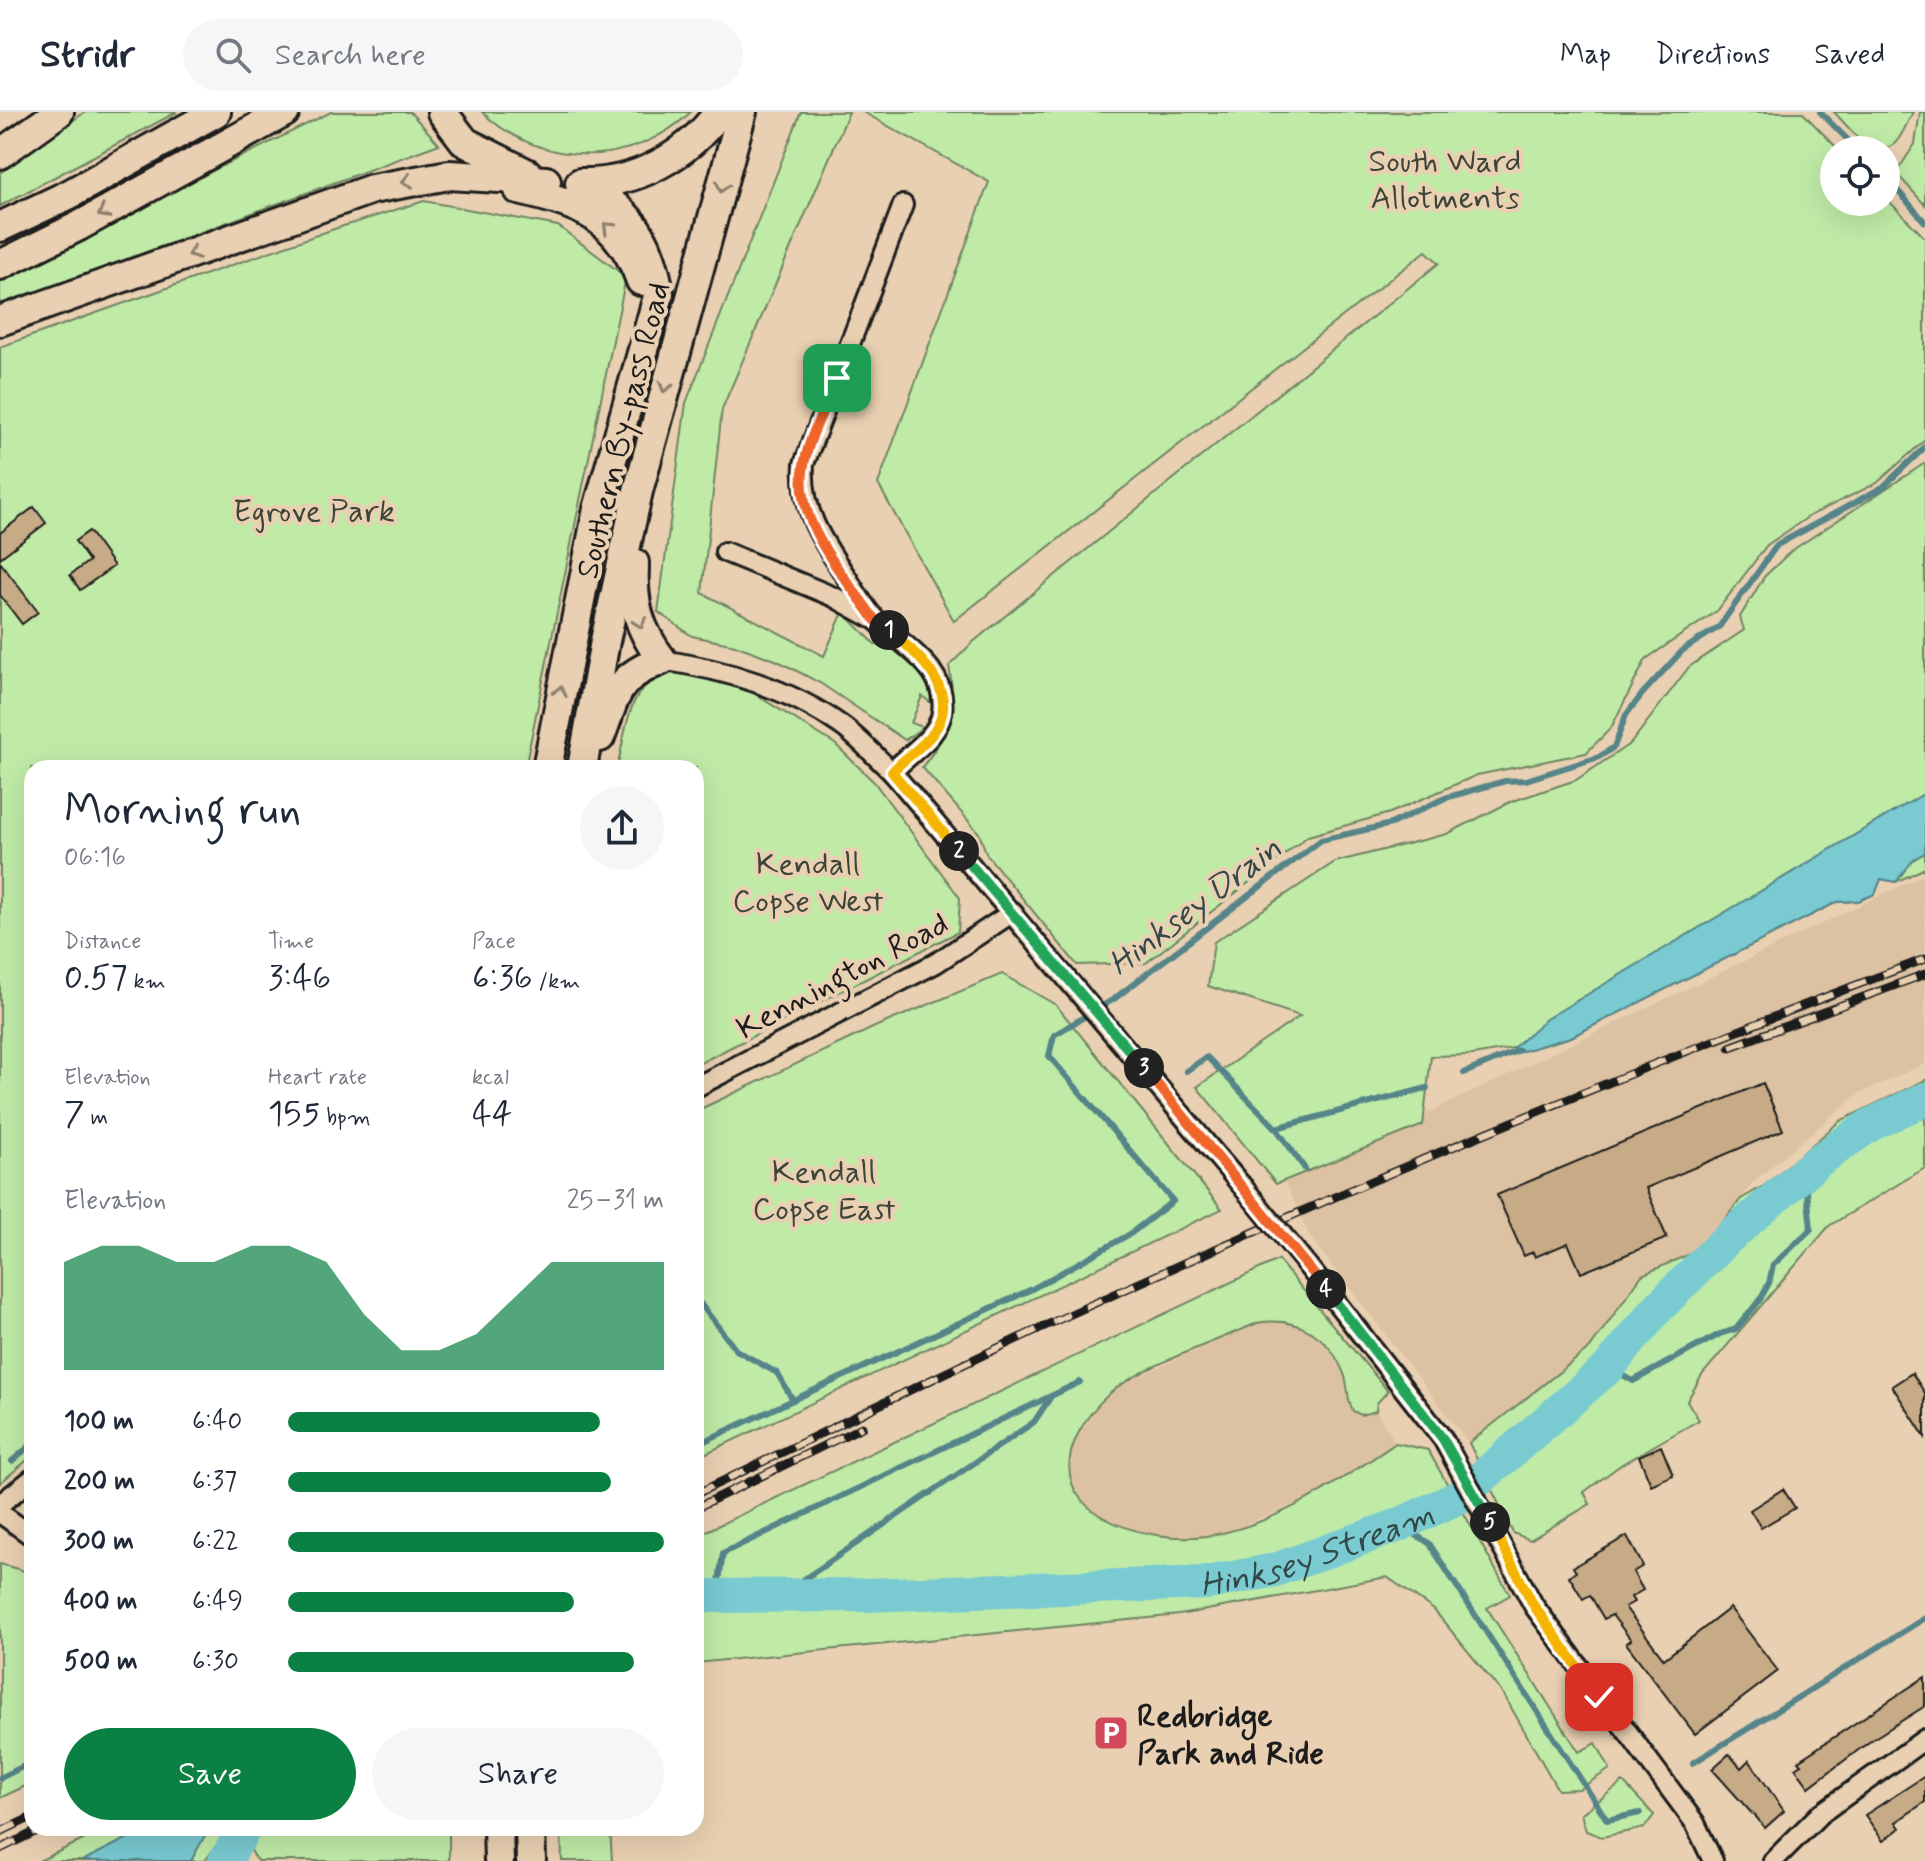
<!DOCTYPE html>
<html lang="en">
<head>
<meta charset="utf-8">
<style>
  :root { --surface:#fff; --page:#f6f6f7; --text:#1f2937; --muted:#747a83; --line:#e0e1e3; --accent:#0b8043 }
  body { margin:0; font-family:Mynerve,sans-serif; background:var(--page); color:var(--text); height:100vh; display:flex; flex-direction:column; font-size:30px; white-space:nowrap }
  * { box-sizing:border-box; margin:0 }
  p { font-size:26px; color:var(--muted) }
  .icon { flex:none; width:44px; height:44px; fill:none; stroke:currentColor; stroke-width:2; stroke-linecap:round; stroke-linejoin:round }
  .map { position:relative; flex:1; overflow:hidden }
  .sheet { position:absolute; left:24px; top:648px; width:680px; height:1076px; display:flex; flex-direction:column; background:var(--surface); border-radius:24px; box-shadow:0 8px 32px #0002 }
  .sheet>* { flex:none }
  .controls { position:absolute; left:1820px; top:24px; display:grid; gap:16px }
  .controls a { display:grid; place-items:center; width:80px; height:80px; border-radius:50%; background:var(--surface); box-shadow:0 8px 32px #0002; font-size:40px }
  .pin { position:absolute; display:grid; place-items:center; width:68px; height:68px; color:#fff; margin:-34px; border-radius:16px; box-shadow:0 4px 12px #0006 }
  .km { position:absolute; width:40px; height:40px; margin:-20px; border-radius:50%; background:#222; color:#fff; font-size:22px; line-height:40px; text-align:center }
  .round { display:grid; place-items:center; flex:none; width:84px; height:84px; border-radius:42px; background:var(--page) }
  .overview { display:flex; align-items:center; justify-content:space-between; height:136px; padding:0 40px }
  h1 { font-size:44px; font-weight:600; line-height:60px }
  .figures { display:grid; grid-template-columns:repeat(3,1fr); gap:12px; height:136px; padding:8px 40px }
  .figures div { display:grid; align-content:center }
  .figures b { font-size:34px; font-weight:600 }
  .figures small { font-size:22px; font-weight:400 }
  .figures p { font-size:22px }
  .chart { height:224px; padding:16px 40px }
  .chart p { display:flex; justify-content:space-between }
  .chart svg { width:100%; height:144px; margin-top:8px; fill:var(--accent); opacity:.7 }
  .action { display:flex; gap:16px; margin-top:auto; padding:16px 40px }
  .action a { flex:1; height:92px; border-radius:48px; background:var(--accent); color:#fff; font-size:32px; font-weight:600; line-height:92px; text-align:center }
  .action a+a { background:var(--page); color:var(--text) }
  ul { padding:0 40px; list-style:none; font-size:26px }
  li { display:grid; grid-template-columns:128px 96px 1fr; align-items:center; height:60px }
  li i { height:20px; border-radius:10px; background:var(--accent) }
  header { display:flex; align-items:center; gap:48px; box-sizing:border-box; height:112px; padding:0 40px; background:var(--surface); border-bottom:2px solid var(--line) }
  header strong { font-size:38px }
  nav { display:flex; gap:44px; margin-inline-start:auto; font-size:28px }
  .search { width:560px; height:72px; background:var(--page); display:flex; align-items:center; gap:20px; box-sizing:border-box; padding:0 28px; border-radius:44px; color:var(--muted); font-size:30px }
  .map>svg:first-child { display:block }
  .built { fill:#dcc2a2 }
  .green { fill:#c0eba7; stroke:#6e8462; stroke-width:2 }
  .water { fill:#79cad1; stroke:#548489; stroke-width:2 }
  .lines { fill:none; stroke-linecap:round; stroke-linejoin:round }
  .stream { stroke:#548489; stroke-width:6 }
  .river { stroke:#79cad1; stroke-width:34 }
  .building { fill:#c7ab86; stroke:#1c1c1c; stroke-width:2 }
  .minor-casing { stroke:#1c1c1c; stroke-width:24 }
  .highway-casing { stroke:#1c1c1c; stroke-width:34 }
  .minor { stroke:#ead0b2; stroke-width:18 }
  .highway { stroke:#ead0b2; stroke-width:28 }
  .rail-casing { stroke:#1c1c1c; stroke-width:9 }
  .rail { stroke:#ead0b2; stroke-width:6; stroke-dasharray:18; stroke-linecap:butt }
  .minor-bridge-casing { stroke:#1c1c1c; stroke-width:24; stroke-linecap:butt }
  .minor-bridge { stroke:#ead0b2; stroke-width:18 }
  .oneway { stroke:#8d7f6e }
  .split-1-casing { stroke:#fff; stroke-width:16 }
  .split-2-casing { stroke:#fff; stroke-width:16 }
  .split-3-casing { stroke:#fff; stroke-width:16 }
  .split-4-casing { stroke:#fff; stroke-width:16 }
  .split-5-casing { stroke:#fff; stroke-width:16 }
  .split-6-casing { stroke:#fff; stroke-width:16 }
  .split-1 { stroke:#f0652b; stroke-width:10 }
  .split-2 { stroke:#f5b400; stroke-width:10 }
  .split-3 { stroke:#22a559; stroke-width:10 }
  .split-4 { stroke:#f0652b; stroke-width:10 }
  .split-5 { stroke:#22a559; stroke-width:10 }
  .split-6 { stroke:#f5b400; stroke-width:10 }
  .labels { text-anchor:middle; stroke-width:8; stroke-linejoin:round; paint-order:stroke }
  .park-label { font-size:32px; fill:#3d4538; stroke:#ead0b2 }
  .street-label { font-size:32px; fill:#1c1c1c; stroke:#ead0b2 }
  .poi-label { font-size:32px; font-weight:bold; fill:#1c1c1c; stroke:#ead0b2; text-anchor:start }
  .water-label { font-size:34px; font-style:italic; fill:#334849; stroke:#ead0b2 }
</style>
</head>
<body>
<header>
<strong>Stridr</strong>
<div class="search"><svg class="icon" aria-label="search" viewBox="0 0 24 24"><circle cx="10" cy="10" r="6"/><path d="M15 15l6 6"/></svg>Search here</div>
<nav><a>Map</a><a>Directions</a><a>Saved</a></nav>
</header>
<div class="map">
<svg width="1925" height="1749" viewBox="0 0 1925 1749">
  <rect width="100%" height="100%" fill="#ead0b2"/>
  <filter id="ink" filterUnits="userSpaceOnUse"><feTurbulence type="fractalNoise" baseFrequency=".0125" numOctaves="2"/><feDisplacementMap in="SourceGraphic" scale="16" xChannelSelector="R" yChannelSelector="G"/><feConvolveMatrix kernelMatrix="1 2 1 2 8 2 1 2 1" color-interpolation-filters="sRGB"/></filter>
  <g filter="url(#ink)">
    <g class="built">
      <path d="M 1925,762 L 1925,952 L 1858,982 L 1753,1070 L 1706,1135 L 1642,1163 L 1590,1236 L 1469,1331 L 1310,1125 L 1285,1070 Z"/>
      <path d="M 1280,1207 L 1304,1213 L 1326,1235 L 1342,1257 L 1349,1292 L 1368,1303 L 1376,1299 L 1396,1331 L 1319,1382 L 1237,1416 L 1207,1424 L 1163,1426 L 1110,1411 L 1089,1398 L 1073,1372 L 1069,1353 L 1072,1334 L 1101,1289 L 1124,1271 L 1257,1211 Z"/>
    </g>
    <g class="green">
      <path d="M 85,0 L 177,0 L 0,94 L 0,61 Z"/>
      <path d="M 331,0 L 410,0 L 439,32 L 0,194 L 0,165 Z"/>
      <path d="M 482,0 L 691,0 C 632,56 542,57 482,0 Z"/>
      <path d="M 801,0 L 849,0 L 722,297 L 702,481 L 824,544 L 843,500 L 876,533 L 886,522 C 906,542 931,560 931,591 L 922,584 L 911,611 L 923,615 L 905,628 L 820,571 L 778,549 L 735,533 L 692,524 L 658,500 L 686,291 Z"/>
      <path d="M 863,0 L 1802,0 L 1839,38 L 1834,38 L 1834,90 L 1886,90 L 1886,86 L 1925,126 L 1925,328 L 1877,371 L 1811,403 L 1767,433 L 1717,499 L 1646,547 L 1611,616 L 1586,641 L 1477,663 L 1390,701 L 1308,724 L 1146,851 L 1077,853 L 987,743 L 979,721 L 922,655 C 952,618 957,600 949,554 L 972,531 L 1439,151 L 1426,139 L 954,509 L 878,372 L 989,70 Z"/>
      <path d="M 1834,0 L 1913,0 C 1898,27 1900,38 1869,38 Z"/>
      <path d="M 1920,0 L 1925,0 L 1925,93 L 1896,61 L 1915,32 Z"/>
      <path d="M 424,89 L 558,114 L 626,165 L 525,656 L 32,656 L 32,1344 L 0,1371 L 0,235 L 334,117 Z"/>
      <path d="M 1925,351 L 1925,756 L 1896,770 L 1881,767 L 1875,782 L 1858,789 L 1837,790 L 1571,925 L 1523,939 L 1513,936 L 1473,943 L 1431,944 L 1423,1013 L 1276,1072 L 1197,975 L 1300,904 L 1208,874 L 1214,830 L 1335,750 L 1447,722 L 1510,690 L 1576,668 L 1631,631 L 1689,555 L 1744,518 L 1740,505 L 1764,465 L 1791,439 Z"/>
      <path d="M 666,560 L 705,565 L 745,576 L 835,632 L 874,670 L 960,786 L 958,820 L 696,953 L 696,656 L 617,656 C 627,617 626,576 666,560 Z"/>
      <path d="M 1002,862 L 1056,893 L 1222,1097 L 696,1346 L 696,999 L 877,914 Z"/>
      <path d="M 1925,968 L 1925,1056 L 1829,1114 L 1702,1263 L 1687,1289 L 1699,1308 L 1622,1352 L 1584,1380 L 1590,1392 L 1530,1428 L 1513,1421 L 1469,1331 L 1590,1236 L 1642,1163 L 1701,1137 L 1741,1087 L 1765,1073 L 1840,1009 Z"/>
      <path d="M 1278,1148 L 1388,1279 L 1377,1291 L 1376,1299 L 1361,1303 L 1353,1299 C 1346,1287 1349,1274 1344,1262 C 1329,1223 1297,1204 1257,1211 C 1215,1230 1162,1247 1124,1271 C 1105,1283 1090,1300 1079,1320 C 1036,1402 1146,1432 1206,1424 C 1276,1414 1340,1369 1396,1331 L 1428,1338 L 1510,1483 L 1487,1496 L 1579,1640 L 1596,1631 L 1610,1657 L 1579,1677 L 1558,1678 L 1504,1583 L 1434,1498 L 1387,1465 L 1179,1503 L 696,1551 L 696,1424 Z"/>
      <path d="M 0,1452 L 32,1461 L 32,1671 L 0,1686 Z"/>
      <path d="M 1623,1670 L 1654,1703 L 1644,1716 L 1602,1725 L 1586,1719 L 1581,1702 Z"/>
      <path d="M 108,1716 L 229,1716 L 205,1749 L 39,1749 Z"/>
      <path d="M 268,1716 L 449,1716 L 449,1749 L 257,1749 L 247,1731 Z"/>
      <path d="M 561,1716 L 610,1716 L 612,1749 L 562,1749 Z"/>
    </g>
    <g class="water">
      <path d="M 1925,681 L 1925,741 L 1914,747 L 1896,770 L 1881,767 L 1875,782 L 1858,789 L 1837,790 L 1571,925 L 1523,939 L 1513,936 L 1546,907 Z"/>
      <path d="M 148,1716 L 209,1716 L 191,1749 L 82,1749 Z"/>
    </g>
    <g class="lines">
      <g class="stream">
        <path d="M 1820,0 L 1858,38"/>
        <path d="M 1886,65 L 1925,110"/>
        <path d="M 1186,959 L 1207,945 L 1276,1016 L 1427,976"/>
        <path d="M 1464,961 L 1519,938"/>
        <path d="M 1276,1016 L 1305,1057"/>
        <path d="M 696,1186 L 736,1238 L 777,1261 L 793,1288"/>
        <path d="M 1609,1255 L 1633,1269 L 1720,1222 L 1736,1217 L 1759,1189 L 1769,1171 L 1773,1153 L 1811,1117 L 1805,1060"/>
        <path d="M 696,1333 L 1032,1177 L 1130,1122 L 1173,1089 L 1049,944 L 1054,923 L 1114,887 L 1321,728 L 1391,712 L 1445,686 L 1505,669 L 1526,668 L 1599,645 L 1614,635 L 1626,603 L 1643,581 L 1683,538 L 1719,515 L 1777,433 L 1883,375 L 1925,335"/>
        <path d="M 12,1349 L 32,1332"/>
        <path d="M 1399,1413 L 1429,1431 L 1607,1708 L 1640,1701"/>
        <path d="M 781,1483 L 1034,1310 L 1050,1286"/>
        <path d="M 717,1484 L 723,1441 L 1080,1270"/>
        <path d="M 1693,1651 L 1925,1506"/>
        <path d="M 0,1666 L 32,1650"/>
      </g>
      <g class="river">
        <path id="s1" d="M 696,1484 L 864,1483 L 1207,1471 L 1275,1458 L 1399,1413 L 1459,1385 L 1609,1255 L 1657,1197 L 1729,1125 L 1818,1049 L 1870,1013 L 1925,987"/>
        <path d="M 225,1749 L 245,1716"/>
      </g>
    </g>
    <g class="building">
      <path d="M 34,395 L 46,411 L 0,446 L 0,421 Z"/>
      <path d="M 89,419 L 114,454 L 80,478 L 70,463 L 89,449 L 75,429 Z"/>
      <path d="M 0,450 L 38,500 L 22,512 L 0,483 Z"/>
      <path d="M 1763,971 L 1783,1018 L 1646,1076 L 1667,1126 L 1581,1161 L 1568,1131 L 1535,1145 L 1533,1140 L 1524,1144 L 1497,1083 Z"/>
      <path d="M 1912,1261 L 1925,1281 L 1925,1325 L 1892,1274 Z"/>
      <path d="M 1661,1334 L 1673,1363 L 1651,1373 L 1639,1344 Z"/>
      <path d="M 1783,1377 L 1795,1396 L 1761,1416 L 1750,1398 Z"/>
      <path d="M 1627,1424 L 1643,1454 L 1633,1460 L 1643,1478 L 1631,1485 L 1634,1490 L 1625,1495 L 1664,1547 L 1730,1496 L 1778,1559 L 1695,1622 L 1626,1531 L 1631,1528 L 1612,1503 L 1604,1507 L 1590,1483 L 1583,1487 L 1569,1464 L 1576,1460 L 1573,1455 Z"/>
      <path d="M 1925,1565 L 1925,1594 L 1873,1627 L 1809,1675 L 1795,1656 L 1801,1652 L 1798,1649 Z"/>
      <path d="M 1729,1642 L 1741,1656 L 1749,1648 L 1784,1699 L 1765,1716 L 1712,1657 Z"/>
      <path d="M 1925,1664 L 1925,1690 L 1896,1710 L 1900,1716 L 1883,1729 L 1865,1703 Z"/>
    </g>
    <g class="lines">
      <defs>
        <g id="minor">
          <path d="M 725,440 L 834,485 L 872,506"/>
          <path d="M 662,548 C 726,558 789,576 842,614 C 860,627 876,645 892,660 L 1243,1075"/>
          <path d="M 892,660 C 908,642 939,625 942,600 C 948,556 904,535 877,509 C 866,498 857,482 849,469 C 823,430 801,400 804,352 L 903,93"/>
          <path d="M 696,975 L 936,851 L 1013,800"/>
          <path d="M 1307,1153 L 1443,1327 L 1534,1494 L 1695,1711 L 1713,1749"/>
          <path d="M 0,1392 L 32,1367"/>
          <path d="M 0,1401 L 32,1424"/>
          <path d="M 1773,1749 L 1820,1702 L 1925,1627"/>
        </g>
        <g id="highway">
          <path d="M 442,0 L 465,30 L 528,62"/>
          <path d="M 0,42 L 59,0"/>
          <path d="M 580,71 C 635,73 687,44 719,0"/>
          <path d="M 519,78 C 580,92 619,105 641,169"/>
          <path d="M 0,115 L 68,83 L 216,0"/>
          <path d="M 0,153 L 79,114 L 285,0"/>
          <path d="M 0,209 L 372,77 L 449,63 L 546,69"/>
          <path d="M 600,625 C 617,581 615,566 662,548 C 638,516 632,491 634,451"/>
          <path d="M 547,656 L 598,397 L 659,181 C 650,125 632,102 585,72"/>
          <path d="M 582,656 L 605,529 L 638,379 L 742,0"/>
          <path d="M 498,1716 L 499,1749"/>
          <path d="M 530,1716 L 531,1749"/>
        </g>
      </defs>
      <use href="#minor" class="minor-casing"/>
      <use href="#highway" class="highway-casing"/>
      <use href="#minor" class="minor"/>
      <use href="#highway" class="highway"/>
      <defs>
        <g id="rail">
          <path d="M 1730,935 L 1925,862"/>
          <path d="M 696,1382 C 817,1324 938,1263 1060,1207 C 1344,1077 1633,957 1925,847"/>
          <path d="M 696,1396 L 862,1315"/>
          <path d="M 0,1720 L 32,1705"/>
          <path d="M 0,1737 L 43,1716"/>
        </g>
      </defs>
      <use href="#rail" class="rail-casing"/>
      <use href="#rail" class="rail"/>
      <defs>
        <path id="minor-bridge" d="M 1243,1075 L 1307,1153"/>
      </defs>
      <use href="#minor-bridge" class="minor-bridge-casing"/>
      <use href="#minor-bridge" class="minor-bridge"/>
    </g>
    <defs><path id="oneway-chevron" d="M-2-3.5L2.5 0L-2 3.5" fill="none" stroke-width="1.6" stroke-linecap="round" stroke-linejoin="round" transform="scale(2)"/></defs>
    <g class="oneway">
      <use href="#oneway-chevron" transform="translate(407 69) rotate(168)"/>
      <use href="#oneway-chevron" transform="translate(722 75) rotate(106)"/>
      <use href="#oneway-chevron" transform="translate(103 101) rotate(151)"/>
      <use href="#oneway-chevron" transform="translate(608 115) rotate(-135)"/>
      <use href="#oneway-chevron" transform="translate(193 141) rotate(160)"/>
      <use href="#oneway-chevron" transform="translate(665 275) rotate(106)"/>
      <use href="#oneway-chevron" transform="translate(640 511) rotate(71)"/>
      <use href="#oneway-chevron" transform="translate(560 579) rotate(-78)"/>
    </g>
  </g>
  <g class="lines" filter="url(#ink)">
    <defs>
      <path id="split-1" d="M 837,266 C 826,294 809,324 804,353 C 793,411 845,464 875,508 L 889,518"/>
      <path id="split-2" d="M 889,518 C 917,542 964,580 933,621 C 922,636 904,646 892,660 L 959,739"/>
      <path id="split-3" d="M 959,739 L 1144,956"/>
      <path id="split-4" d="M 1144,956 L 1326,1177"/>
      <path id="split-5" d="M 1326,1177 L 1443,1327 L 1490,1410"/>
      <path id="split-6" d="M 1490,1410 L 1534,1494 L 1599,1585"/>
    </defs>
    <use href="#split-1" class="split-1-casing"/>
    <use href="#split-2" class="split-2-casing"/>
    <use href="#split-3" class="split-3-casing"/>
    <use href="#split-4" class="split-4-casing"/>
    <use href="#split-5" class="split-5-casing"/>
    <use href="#split-6" class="split-6-casing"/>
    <use href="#split-1" class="split-1"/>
    <use href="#split-2" class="split-2"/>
    <use href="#split-3" class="split-3"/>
    <use href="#split-4" class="split-4"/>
    <use href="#split-5" class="split-5"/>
    <use href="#split-6" class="split-6"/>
  </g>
  <defs>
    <symbol id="parking-square" viewBox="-11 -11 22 22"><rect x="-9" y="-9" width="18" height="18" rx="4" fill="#d1495b" stroke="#ead0b2"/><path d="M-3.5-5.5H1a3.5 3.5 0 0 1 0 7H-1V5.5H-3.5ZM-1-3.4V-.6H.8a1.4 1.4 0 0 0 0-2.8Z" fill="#fff"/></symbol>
  </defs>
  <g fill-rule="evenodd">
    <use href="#parking-square" x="1091" y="1601" width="40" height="40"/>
  </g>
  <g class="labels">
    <g class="park-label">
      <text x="1445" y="59">South Ward<tspan x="1445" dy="37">Allotments</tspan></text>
      <text x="314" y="409">Egrove Park</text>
      <text x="808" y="762">Kendall<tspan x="808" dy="37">Copse West</tspan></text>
      <text x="824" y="1070">Kendall<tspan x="824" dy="37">Copse East</tspan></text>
    </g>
    <g class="street-label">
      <text transform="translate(622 318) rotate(-76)" y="11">Southern By-pass Road</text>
      <text transform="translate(842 863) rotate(-28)" y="11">Kennington Road</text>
    </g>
    <g class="poi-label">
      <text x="1137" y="1614">Redbridge<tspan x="1137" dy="37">Park and Ride</tspan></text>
    </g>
    <g class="water-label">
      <text transform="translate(1194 793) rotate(-37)" y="12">Hinksey Drain</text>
      <text dy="12" stroke="none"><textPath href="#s1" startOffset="626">Hinksey Stream</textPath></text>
    </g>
  </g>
</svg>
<div class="controls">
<a><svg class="icon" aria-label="locate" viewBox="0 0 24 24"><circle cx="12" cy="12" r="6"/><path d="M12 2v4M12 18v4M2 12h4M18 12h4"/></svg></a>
</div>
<div class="pin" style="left:837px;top:266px;background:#1e9e55"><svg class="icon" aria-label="arrive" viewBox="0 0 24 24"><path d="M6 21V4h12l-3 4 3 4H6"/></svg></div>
<div class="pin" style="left:1599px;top:1585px;background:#d93025"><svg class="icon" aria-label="check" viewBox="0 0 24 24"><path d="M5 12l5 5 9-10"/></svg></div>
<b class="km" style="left:889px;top:518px">1</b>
<b class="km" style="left:959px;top:739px">2</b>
<b class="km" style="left:1144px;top:956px">3</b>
<b class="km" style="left:1326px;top:1177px">4</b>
<b class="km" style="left:1490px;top:1410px">5</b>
<section class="sheet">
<div class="overview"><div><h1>Morning run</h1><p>06:16</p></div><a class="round"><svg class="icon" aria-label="share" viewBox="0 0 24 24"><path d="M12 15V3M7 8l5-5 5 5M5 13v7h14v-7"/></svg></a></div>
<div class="figures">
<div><p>Distance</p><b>0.57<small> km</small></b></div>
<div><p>Time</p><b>3:46</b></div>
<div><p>Pace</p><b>6:36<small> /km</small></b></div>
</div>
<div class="figures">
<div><p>Elevation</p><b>7<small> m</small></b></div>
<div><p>Heart rate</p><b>155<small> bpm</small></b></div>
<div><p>kcal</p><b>44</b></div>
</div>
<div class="chart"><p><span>Elevation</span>25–31 m</p>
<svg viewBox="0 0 160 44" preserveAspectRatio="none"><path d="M0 44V11L10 6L20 6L30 11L40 11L50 6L60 6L70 11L80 27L90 38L100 38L110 33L120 22L130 11L140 11L150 11L160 11V44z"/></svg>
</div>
<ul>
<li><b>100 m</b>6:40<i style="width:83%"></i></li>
<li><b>200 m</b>6:37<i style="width:86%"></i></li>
<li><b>300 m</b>6:22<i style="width:100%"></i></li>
<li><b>400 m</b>6:49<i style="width:76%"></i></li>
<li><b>500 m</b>6:30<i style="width:92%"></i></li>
</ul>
<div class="action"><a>Save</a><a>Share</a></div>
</section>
</div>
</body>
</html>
